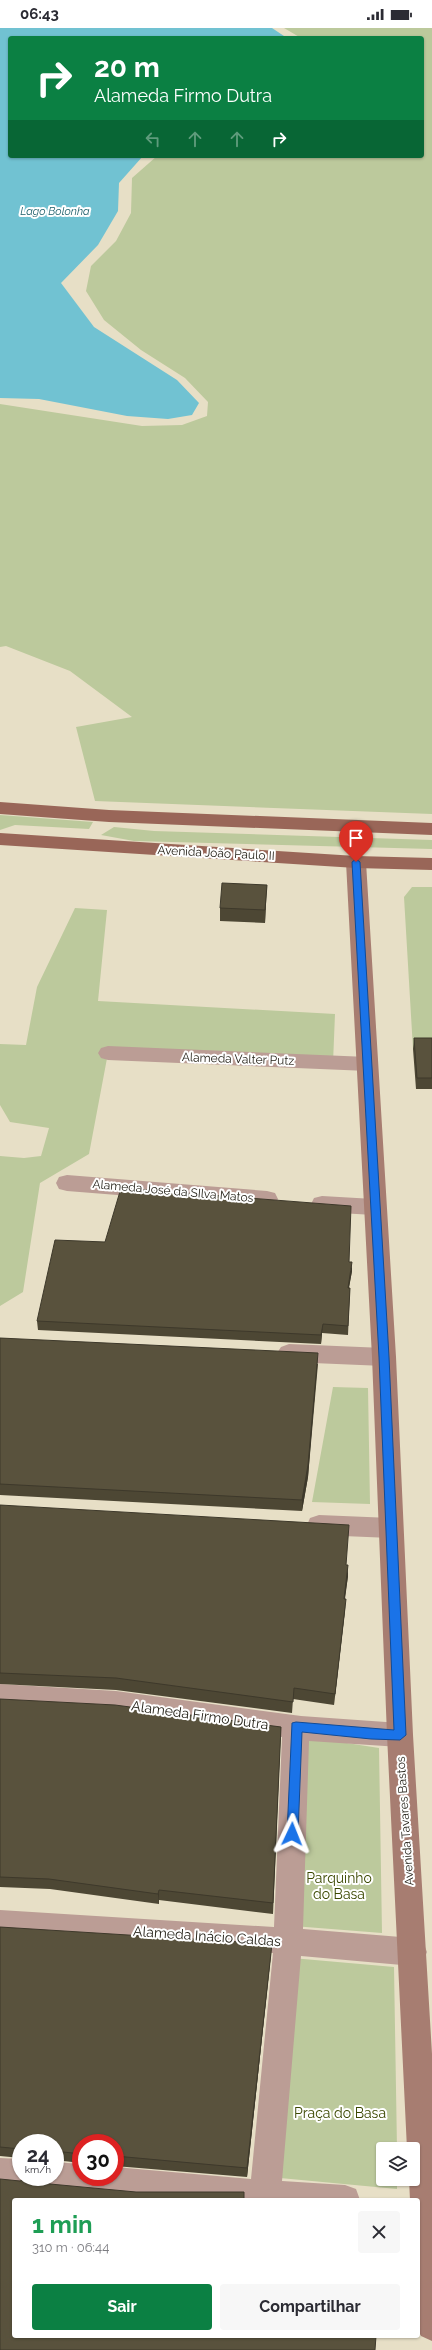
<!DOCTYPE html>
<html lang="pt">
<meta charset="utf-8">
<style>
:root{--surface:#fff;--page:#f7f7f7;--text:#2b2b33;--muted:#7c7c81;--accent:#0b8043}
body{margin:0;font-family:Raleway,sans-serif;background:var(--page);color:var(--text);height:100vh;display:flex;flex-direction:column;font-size:15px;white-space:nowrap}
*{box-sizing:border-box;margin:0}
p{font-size:13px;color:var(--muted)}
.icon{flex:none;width:22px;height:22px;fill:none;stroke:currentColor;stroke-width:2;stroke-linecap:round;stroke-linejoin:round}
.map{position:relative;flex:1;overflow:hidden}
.details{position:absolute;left:12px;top:2170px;width:408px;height:140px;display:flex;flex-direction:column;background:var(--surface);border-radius:4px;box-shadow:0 1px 3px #0004}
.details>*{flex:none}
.top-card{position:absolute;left:8px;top:8px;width:416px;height:122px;border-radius:4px;box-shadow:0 1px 3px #0004;background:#0b8043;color:#fff;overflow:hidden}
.buttons{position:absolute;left:376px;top:2114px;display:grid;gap:8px}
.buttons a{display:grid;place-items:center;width:44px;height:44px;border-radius:4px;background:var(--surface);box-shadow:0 1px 3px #0004;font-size:20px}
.speed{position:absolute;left:12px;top:2106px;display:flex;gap:8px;font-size:20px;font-weight:700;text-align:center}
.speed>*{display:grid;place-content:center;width:52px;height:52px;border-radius:50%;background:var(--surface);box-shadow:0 1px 3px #0004;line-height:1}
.speed small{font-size:10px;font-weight:400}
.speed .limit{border:6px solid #d22;background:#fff;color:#111}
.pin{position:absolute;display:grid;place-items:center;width:34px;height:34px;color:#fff;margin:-41px -17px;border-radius:50% 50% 50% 0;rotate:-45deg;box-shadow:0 0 4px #0007}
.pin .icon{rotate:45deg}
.me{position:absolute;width:44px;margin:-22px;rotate:2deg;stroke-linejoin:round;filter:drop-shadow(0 0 3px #0008)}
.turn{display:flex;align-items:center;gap:14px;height:84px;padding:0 20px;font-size:18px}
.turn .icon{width:52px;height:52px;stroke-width:2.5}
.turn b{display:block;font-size:28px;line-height:34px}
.lanes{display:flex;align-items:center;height:38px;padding:0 20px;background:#0003;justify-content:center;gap:20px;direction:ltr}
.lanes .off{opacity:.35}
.round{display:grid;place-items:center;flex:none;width:42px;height:42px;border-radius:4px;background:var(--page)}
.overview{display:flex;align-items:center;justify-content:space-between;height:68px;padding:0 20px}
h1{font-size:24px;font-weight:700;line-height:30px;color:#1e9e55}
.cta{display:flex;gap:8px;margin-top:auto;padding:8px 20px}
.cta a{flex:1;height:46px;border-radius:4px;background:var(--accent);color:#fff;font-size:16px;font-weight:700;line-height:46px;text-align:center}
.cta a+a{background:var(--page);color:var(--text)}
.status{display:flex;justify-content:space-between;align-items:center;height:28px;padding:0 20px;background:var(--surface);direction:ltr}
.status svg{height:11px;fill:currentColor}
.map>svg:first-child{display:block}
.green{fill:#bcc99c}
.water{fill:#71c2d2}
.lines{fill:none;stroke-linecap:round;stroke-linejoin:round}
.street{fill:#bb9d95;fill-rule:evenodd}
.secondary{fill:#a77d71;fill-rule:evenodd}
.primary{fill:#996658;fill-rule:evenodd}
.wall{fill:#4d4734}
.shaded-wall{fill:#3e392b}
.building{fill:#59523d;stroke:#3e392b}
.route{fill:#1a73e8;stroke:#114b97}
.labels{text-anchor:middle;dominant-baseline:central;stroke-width:4;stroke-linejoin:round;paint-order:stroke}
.far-water-label{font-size:11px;font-style:italic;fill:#1a5d69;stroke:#fff}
.street-label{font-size:12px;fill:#26231a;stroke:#fff}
.near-street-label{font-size:14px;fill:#26231a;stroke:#fff}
.near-park-label{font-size:14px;fill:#3b4801;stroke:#fff}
</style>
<div class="status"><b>06:43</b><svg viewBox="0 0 49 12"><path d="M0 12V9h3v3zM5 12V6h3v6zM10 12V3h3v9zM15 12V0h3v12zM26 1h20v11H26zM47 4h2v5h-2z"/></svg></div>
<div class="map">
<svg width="432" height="2322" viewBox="0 0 432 2322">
<rect width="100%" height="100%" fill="#e7dfc6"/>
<path class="green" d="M284,0H432V786L95,773L76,699L132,689L70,643L6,618L0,619V376L142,398L182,397L207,388L208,374L185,350L141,322L104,292L86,263L91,238L116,213L131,185L132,150L157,128H422V10H301Z
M0,787L93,794L89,801L15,797L0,802Z
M114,799L154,803L432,812V821L134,813L101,807Z
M412,859H432V1022L413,1021L404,869Z
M75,880L107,882L98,973L335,986L333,1035L108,1025L89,1126L40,1155L23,1264L0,1278V1128L24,1130L41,1128L49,1100L10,1094L0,1077V1016L26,1017L37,959Z
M333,1359L368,1360L370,1476L312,1474Z
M308,1709L379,1720L382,1905L293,1898Z
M292,1930L394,1939L397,2121H383V2151H397V2161L280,2150Z"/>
<path class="water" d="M0,0H272L287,10H10V128H143L119,155L118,183L98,217L61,255L94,299L177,352L199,375L192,387L168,391L127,388L39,371L0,370Z"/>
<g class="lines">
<path class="street" d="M108,1018L368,1029L375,1031L378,1036L375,1041L368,1043L108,1032L101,1030L98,1025L101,1020Z
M67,1147L267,1163L275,1165L278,1171L275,1177L267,1179L67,1163L59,1161L56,1155L59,1149Z
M322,1168L374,1171L382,1173L385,1179L382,1185L374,1187L322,1184L314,1182L311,1176L314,1170Z
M289,1316L384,1320L392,1323L396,1329L392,1335L384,1338L289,1334L281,1331L277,1325L281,1319Z
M319,1487L391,1490L400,1493L403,1500L400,1507L391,1510L319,1507L310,1504L307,1497L310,1490Z
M0,1656L116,1663L301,1688L400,1695L409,1699L413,1707L409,1715L400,1719L309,1713L303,1901L413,1910L423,1914L427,1924L423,1934L413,1938L301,1928L282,2153L345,2157L356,2161L360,2172H137L51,2164L40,2160L36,2149H55V2134L81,2136V2149H115V2139L251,2151L273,1925L0,1908V1882L274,1899L282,1709L116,1687L0,1680Z
M0,2130L21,2131V2149H35L32,2157L21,2161L0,2160Z"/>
<path class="secondary" d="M356,828L363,830L366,834L396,1329L413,1707L432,2026V2313L421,2308L418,2302V2172H410L409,2151H413V2121H407L387,1707L372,1329L346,834L349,830Z"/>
<path class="primary" d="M0,774L109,782L432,795V807L109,794L0,786Z
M0,805L356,828L432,830V842L356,840L0,817Z"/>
</g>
<path class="wall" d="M267,857L265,895L220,893V880Z
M414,1010H432V1061H416L413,1021Z
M352,1243L349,1260H350L348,1307L322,1305L321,1316L38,1302L37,1293Z
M0,1310L318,1336L308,1449L302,1483L0,1467Z
M0,1477L346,1537L348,1548L345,1571V1582L334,1677L293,1671L292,1685L116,1662L0,1656Z
M0,1671L281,1699L273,1886L159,1872V1876L50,1861L0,1859Z
M0,1899L271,1926L247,2149L115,2138V2115H81V2135L55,2132V2134V2115L21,2130L0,2128V2130Z"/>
<path class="shaded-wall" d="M267,857L266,870L265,895V882Z
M352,1234V1243L347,1269L348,1260Z
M323,1296L322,1305L321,1316V1307Z
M318,1325L308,1449L302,1483V1472Z
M348,1537V1548L343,1582L344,1571Z
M346,1571L345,1582L334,1677L335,1666Z
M159,1862V1876L158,1866Z
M272,1916L271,1926L247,2149V2140Z"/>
<path class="building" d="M222,855L267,857L265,882L220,880Z
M414,1010H432V1050H417Z
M121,1160L351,1178L349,1234H352L348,1260H350L348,1298L323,1296L321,1307L37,1293L55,1212L105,1214Z
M0,1310L318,1325L308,1437L302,1472L0,1456Z
M0,1477L349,1497L346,1537H348L344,1571H346L335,1666L294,1660L293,1674L116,1650L0,1645Z
M0,1671L115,1677L281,1699L273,1875L159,1862L158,1866L49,1851L0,1849Z
M0,1899L272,1916L247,2140L115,2128V2115H81V2126L55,2123V2115H21V2136V2121L0,2119Z
M31,2149H37L38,2152L50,2156L136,2164H244V2171L254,2172H14V2308H376L375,2322H0V2151L20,2153Z"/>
<path class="route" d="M356,831L360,834L389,1329L406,1707L400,1712L371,1711L302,1704L298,1806L292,1811L287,1806L292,1695L296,1694L394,1702L379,1329L352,834Z"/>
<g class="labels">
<g class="far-water-label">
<text x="55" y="183">Lago Bolonha</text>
</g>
<g class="street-label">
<text transform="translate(216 825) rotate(3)">Avenida João Paulo II</text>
<text transform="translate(238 1031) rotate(2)">Alameda Valter Putz</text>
<text transform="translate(173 1163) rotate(5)">Alameda José da SIlva Matos</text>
<text transform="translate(405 1793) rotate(-94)">Avenida Tavares Bastos</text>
</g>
<g class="near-street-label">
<text transform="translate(200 1687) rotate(8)">Alameda Firmo Dutra</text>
<text transform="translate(207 1908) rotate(4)">Alameda Inácio Caldas</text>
</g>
<g class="near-park-label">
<text x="339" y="1850">Parquinho<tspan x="339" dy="16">do Basa</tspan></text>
<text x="340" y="2085">Praça do Basa</text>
</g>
</g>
</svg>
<div class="buttons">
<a><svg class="icon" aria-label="layers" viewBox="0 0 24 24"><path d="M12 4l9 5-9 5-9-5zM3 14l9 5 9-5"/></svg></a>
</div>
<div class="speed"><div>24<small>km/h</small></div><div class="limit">30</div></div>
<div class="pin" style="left:356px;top:834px;background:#d93025"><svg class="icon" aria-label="arrive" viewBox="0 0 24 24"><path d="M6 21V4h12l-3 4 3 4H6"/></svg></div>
<svg class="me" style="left:292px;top:1806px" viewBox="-20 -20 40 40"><path d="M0-17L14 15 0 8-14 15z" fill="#1a73e8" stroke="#fff" stroke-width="4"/></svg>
<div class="top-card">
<div class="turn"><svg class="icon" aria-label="right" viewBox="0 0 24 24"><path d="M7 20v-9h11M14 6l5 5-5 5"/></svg><div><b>20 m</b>Alameda Firmo Dutra</div></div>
<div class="lanes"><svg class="icon off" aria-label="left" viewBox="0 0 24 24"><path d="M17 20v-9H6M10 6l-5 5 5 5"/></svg><svg class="icon off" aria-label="ahead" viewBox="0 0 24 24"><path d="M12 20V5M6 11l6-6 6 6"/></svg><svg class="icon off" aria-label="ahead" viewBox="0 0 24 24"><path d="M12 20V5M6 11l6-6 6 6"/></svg><svg class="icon" aria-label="right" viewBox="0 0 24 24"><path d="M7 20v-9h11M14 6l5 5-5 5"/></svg></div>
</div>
<section class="details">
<div class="overview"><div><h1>1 min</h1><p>310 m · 06:44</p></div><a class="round"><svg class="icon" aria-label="close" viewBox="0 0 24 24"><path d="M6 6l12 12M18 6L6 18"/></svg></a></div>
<div class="cta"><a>Sair</a><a>Compartilhar</a></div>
</section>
</div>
